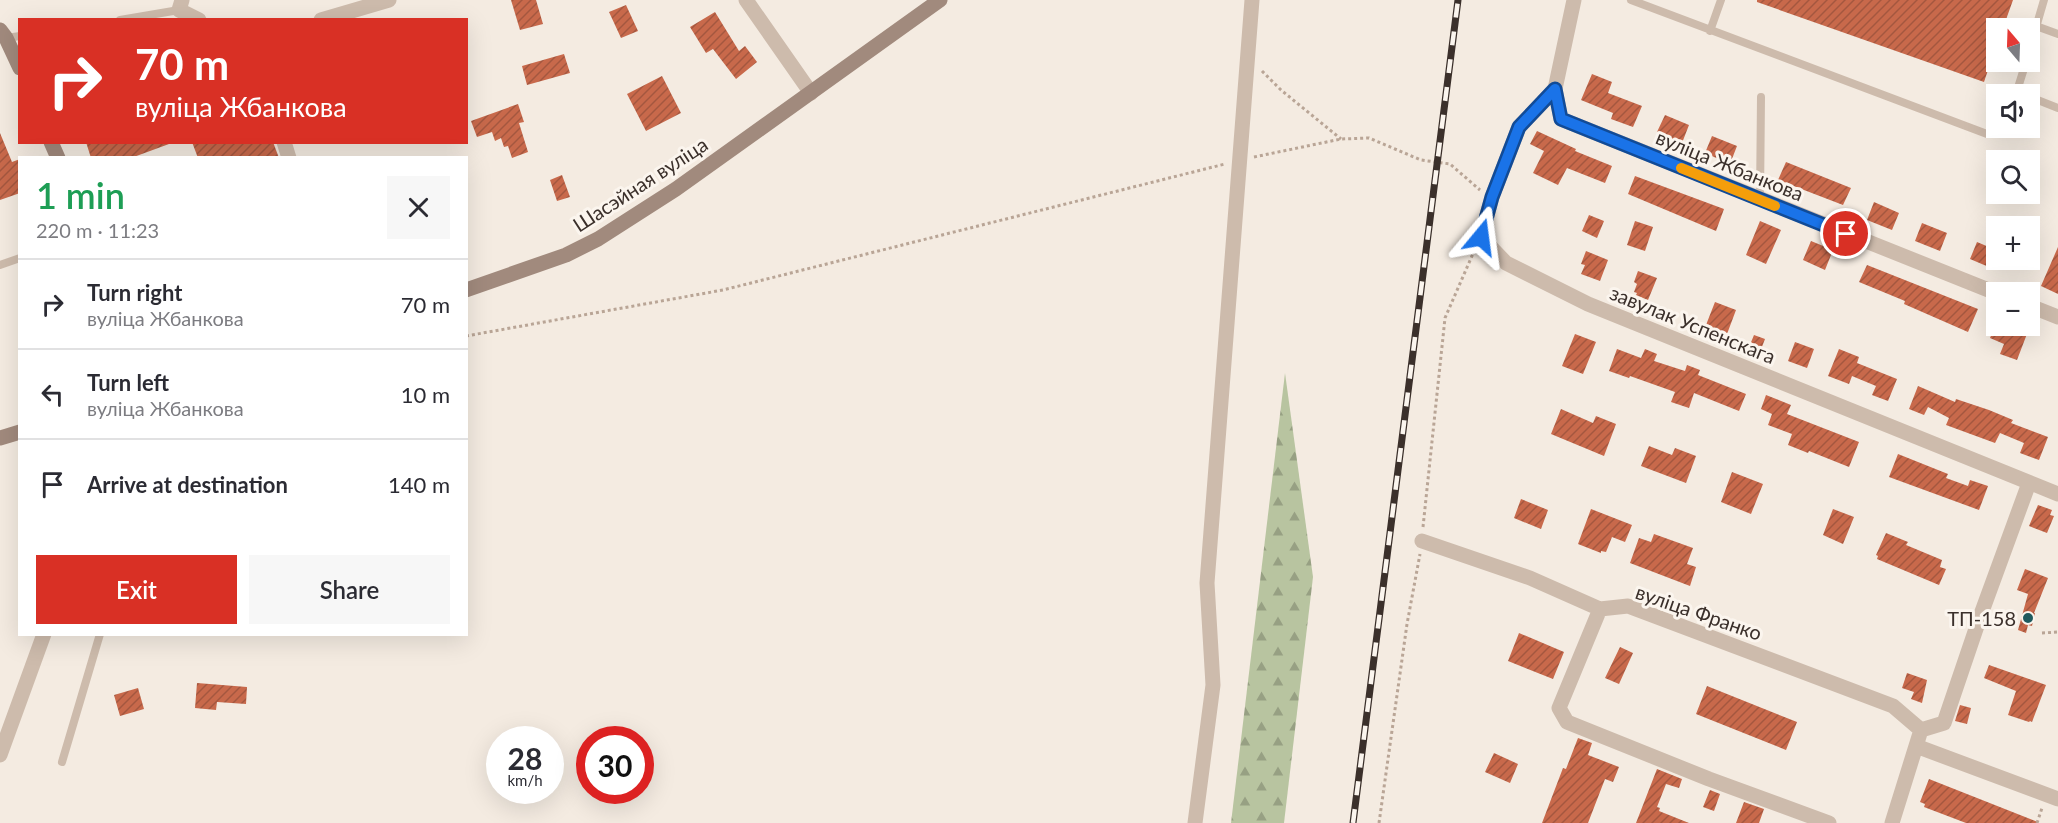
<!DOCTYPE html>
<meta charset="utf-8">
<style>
:root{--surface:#fff;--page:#f7f7f7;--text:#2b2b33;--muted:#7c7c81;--line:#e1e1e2;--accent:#d93025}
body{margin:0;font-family:Lato,sans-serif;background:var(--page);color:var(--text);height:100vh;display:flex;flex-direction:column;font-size:22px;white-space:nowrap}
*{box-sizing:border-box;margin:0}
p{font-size:20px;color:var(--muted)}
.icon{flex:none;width:33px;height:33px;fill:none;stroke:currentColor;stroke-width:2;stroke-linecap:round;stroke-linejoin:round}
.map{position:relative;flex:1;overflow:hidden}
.details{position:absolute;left:18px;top:156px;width:450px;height:480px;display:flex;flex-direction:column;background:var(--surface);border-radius:0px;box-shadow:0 6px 24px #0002}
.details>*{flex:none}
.guide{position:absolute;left:18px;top:18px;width:450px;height:126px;border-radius:0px;box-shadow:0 6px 24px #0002;background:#d93025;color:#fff;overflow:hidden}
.needle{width:39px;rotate:341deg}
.fabs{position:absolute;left:1986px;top:18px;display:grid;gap:12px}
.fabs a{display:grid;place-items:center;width:54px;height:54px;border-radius:0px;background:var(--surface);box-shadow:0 6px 24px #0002;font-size:30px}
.speed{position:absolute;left:486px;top:726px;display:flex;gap:12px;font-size:30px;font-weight:700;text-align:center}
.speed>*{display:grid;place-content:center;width:78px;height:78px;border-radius:50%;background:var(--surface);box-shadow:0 6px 24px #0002;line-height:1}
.speed small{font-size:15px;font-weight:400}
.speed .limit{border:9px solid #d22;background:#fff;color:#111}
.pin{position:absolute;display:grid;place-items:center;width:51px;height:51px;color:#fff;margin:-26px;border:3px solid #fff;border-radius:50%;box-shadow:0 2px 6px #0007}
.me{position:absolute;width:66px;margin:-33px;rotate:16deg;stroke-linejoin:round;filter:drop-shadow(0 0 4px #0008)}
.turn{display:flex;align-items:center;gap:21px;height:126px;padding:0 18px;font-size:27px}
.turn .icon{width:78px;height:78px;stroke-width:2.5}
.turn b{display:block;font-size:42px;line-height:51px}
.round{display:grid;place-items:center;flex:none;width:63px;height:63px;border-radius:0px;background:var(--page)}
.head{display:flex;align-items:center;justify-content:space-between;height:102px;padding:0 18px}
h1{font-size:36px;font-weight:600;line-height:45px;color:#1e9e55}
.action{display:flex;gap:12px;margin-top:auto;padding:12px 18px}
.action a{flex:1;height:69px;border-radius:0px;background:var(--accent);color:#fff;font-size:24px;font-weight:600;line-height:69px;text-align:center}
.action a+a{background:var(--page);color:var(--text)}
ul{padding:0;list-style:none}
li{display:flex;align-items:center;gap:18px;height:90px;padding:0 18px;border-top:2px solid var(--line)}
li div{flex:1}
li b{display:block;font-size:22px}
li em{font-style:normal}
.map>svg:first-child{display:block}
.forest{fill:url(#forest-firs)}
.building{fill:url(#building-hatch)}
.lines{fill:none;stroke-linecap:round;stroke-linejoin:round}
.path{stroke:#b9a596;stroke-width:3;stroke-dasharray:3 3;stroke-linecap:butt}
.lane{stroke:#cdbbac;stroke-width:8}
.street{stroke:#cdbbac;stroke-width:15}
.secondary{stroke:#a18a7d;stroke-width:15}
.rail-casing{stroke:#3b302b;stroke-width:7}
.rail{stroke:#fbf5ee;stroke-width:4.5;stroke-dasharray:14;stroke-linecap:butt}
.route-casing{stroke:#114b97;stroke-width:15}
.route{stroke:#1a73e8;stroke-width:10}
.slow{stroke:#f59e0b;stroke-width:10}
.poi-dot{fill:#1f5a5e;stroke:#fbf5ee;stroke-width:2}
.labels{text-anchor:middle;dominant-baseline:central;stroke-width:6;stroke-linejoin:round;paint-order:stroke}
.street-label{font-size:20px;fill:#3b302b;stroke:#fbf5ee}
.poi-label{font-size:20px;fill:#3b302b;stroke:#fbf5ee;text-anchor:end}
</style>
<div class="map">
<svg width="2058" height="823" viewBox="0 0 2058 823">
<defs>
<pattern id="forest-firs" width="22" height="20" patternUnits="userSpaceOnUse" patternTransform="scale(1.5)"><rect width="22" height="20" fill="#b8c4a0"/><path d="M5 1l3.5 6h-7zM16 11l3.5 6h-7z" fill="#97a083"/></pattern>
<pattern id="building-hatch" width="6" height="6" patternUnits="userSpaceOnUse" patternTransform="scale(1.5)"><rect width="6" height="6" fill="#c8694b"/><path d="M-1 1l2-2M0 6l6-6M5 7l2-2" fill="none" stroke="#a4573f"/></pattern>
</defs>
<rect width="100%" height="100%" fill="#f4ebe1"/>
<path class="forest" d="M1285,373L1313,577L1284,823H1231Z"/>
<path class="building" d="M511,0H536L543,24L520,30Z
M1757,0H2013L2003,28H1996V46L1984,82L1757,2Z
M626,5L638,31L621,38L609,12Z
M715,12L739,51L745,46L757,62L736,79L713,49L706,53L690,27Z
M564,54L570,73L527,85L522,66Z
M1592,74L1612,82L1608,93L1642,106L1633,127L1611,119L1613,113L1581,100Z
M662,76L681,113L646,131L627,94Z
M518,104L524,122L519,123L528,152L512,158L508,146L504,147L501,138L495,141L492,132L477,137L471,121Z
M1665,115L1689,125L1682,143L1657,132Z
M1537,131L1576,149L1575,151L1612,166L1605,183L1567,168L1558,185L1533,173L1544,151L1530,144Z
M0,133L12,162L20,159V193L0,200Z
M1712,136L1737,146L1730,164L1705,153Z
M86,142H169V144L131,158H91Z
M192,142H273L279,158H198Z
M1786,162L1851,188L1843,205L1778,180Z
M562,175L570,197L557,201L550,180Z
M1635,176L1724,209L1716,231L1628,194Z
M1874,202L1899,213L1892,230L1867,220Z
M1589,215L1604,221L1597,238L1582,231Z
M1635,221L1653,227L1645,251L1627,245Z
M1760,221L1781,230L1766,264L1746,255Z
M1922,223L1947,233L1940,251L1915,241Z
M1811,241L1833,250L1825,270L1803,260Z
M1977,242L1996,250V270L1970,259Z
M2058,247V294L2041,286Z
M1586,251L1608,260L1600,281L1581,274L1585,265L1581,264Z
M1867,265L1978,309L1968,332L1904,304L1905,301L1859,282Z
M1638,271L1657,278L1648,300L1636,295L1637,293L1634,292L1637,284L1634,282Z
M1715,302L1736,310L1727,334L1706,325Z
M1995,326H2030L2017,360L2000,354L2004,344L1990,338Z
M1575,334L1596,342L1583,374L1562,366Z
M1754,335L1765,339L1758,357L1747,352Z
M1795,342L1814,349L1807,368L1788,361Z
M1617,349L1641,358L1645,349L1657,354L1654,361L1685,371L1687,365L1700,370L1698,375L1746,394L1739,411L1694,393L1689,408L1671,402L1675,392L1630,376L1629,378L1609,371Z
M1839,349L1859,357L1857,363L1897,379L1888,401L1872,395L1876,386L1852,376L1849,384L1828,376Z
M1918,386L1955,402L1956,399L1989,410L2013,420L2011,423L2048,437L2039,460L2020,453L2024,443L2000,433L1995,443L1946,425L1949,418L1928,407L1924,415L1909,409Z
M1766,395L1791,405L1787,414L1859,442L1849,467L1809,451L1808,453L1788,445L1792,434L1768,425L1772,414L1761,409Z
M1561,409L1593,423L1596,416L1616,424L1604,456L1551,434Z
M1649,446L1672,455L1675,448L1696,456L1686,483L1641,466Z
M1898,454L1948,474L1946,478L1968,486L1970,480L1988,486L1979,510L1889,477Z
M1732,472L1763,484L1751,514L1721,502Z
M1521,499L1548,510L1541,529L1514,518Z
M2038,505L2052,510L2050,515L2054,516L2047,533L2029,526Z
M1591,509L1632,525L1625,542L1612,537L1606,552L1601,551V553L1578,544Z
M1833,509L1854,517L1843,544L1823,535Z
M1886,533L1908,542L1906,545L1942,560L1940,567L1946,569L1939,585L1877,559L1878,556L1876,555Z
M1654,534L1693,548L1687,564L1696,567L1690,586L1630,563L1639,538L1651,542Z
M2025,569L2048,578L2034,613H2035L2032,626L2028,625L2026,633L2018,630L2028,594L2017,590Z
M1519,633L1564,652L1553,679L1508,661Z
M1620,647L1633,653L1619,684L1605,678Z
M1989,665L2046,685L2032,722L2030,721L2029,722L2008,715L2016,691L1984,678Z
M1907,673L1927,680L1922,703L1911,699L1914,692L1902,688Z
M197,683L247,687L246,704L217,702L216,710L195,708Z
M1707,686L1797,722L1786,750L1696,714Z
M138,688L144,709L120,716L114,695Z
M1960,705L1971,708L1967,724L1955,721Z
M1578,738L1592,743L1588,755L1619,767L1613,782L1605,779L1588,823H1542L1563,768L1566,769Z
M1494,753L1518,764L1510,783L1485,772Z
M1657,769L1682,779L1679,788L1666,784L1657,807L1660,808L1659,811L1689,823H1636Z
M1929,779L2038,822L2037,823H1966L1924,807L1925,804L1920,802Z
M1710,790L1720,794L1714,811L1703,807Z
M1744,802L1764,809L1759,823H1736Z"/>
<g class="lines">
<path class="path" d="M1262,71L1281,90L1341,139
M1254,157L1341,139L1369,138L1421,160L1450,164L1480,190
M466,336L723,290L1225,164
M1423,527L1445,318L1475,249
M2042,633L2058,632
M1379,823L1407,624L1420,554
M2037,823L2042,808"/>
<path class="lane" d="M1631,0L1987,134H1998L2007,128
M120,20L179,10
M2036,26L2058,34
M1710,31L1721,0
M6,38L20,36
M2030,48L2044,0
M2016,94L2026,62
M2030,97L2058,108
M1760,200L1761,97
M0,265L20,258
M62,762L100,634"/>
<path class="street" d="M182,0L179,10L199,20
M746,0L811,93
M1574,0L1555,89L1561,119L1996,293
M321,20L389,0
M1555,89L1519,127L1492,197L1481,237L1506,263L1588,304L2058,494
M284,142L289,158
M2030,306L2058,317
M1422,541L1530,578L1600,609L1628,606L1893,706L1921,730
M1600,609L1559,708L1567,722L1709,779L1829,823
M1916,746L2058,799
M0,755L44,634
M1195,823L1213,685L1207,583L1252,0
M1892,823L1921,730L1944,723L1980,617L2029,483"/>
<path class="secondary" d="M0,30L6,38L20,68
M51,142L58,158
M466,290L566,255L598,239L676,189L940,0
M0,438L20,432"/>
<defs>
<path id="rail" d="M1353,823L1458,0"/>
</defs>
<use href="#rail" class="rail-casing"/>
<use href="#rail" class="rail"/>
</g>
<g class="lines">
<defs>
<path id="route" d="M1481,237L1492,197L1519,127L1555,89L1561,119L1846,234"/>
</defs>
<use href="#route" class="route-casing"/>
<use href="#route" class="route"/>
<path class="slow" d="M1681,168L1775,206"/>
</g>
<circle class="poi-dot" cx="2028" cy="618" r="6"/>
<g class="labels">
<g class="street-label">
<text transform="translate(1730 165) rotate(22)">вуліца Жбанкова</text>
<text transform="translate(640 184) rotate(-33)">Шасэйная вуліца</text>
<text transform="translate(1693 324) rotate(22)">завулак Успенскага</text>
<text transform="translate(1699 612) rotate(19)">вуліца Франко</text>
</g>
<g class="poi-label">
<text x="2016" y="618">ТП-158</text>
</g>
</g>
</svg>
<div class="fabs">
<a><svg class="needle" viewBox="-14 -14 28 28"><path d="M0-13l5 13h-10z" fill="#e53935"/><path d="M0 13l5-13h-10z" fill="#7c7c81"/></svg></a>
<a><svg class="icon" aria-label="sound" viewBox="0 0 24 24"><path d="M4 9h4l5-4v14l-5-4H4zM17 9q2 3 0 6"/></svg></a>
<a><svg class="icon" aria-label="search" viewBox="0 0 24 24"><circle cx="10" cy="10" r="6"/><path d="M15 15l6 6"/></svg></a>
<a>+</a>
<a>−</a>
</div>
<div class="speed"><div>28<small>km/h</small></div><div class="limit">30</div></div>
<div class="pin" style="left:1846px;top:234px;background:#d93025"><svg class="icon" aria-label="arrive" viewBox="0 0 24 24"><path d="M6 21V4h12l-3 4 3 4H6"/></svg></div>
<svg class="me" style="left:1481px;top:237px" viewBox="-20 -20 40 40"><path d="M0-17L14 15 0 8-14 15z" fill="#1a73e8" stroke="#fff" stroke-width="4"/></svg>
<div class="guide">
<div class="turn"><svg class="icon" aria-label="right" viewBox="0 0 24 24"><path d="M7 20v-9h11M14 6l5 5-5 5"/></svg><div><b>70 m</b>вуліца Жбанкова</div></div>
</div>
<section class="details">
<div class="head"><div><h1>1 min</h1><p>220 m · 11:23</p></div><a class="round"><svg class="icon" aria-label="close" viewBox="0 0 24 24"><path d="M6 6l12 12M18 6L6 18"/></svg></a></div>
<ul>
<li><svg class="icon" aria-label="right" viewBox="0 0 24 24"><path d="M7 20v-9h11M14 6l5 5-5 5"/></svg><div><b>Turn right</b><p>вуліца Жбанкова</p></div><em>70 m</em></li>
<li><svg class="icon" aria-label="left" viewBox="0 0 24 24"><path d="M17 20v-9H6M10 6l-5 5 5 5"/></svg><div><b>Turn left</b><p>вуліца Жбанкова</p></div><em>10 m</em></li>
<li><svg class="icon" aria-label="arrive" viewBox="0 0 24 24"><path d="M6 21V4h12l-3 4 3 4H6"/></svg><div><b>Arrive at destination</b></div><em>140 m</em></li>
</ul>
<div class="action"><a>Exit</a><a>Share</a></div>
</section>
</div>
